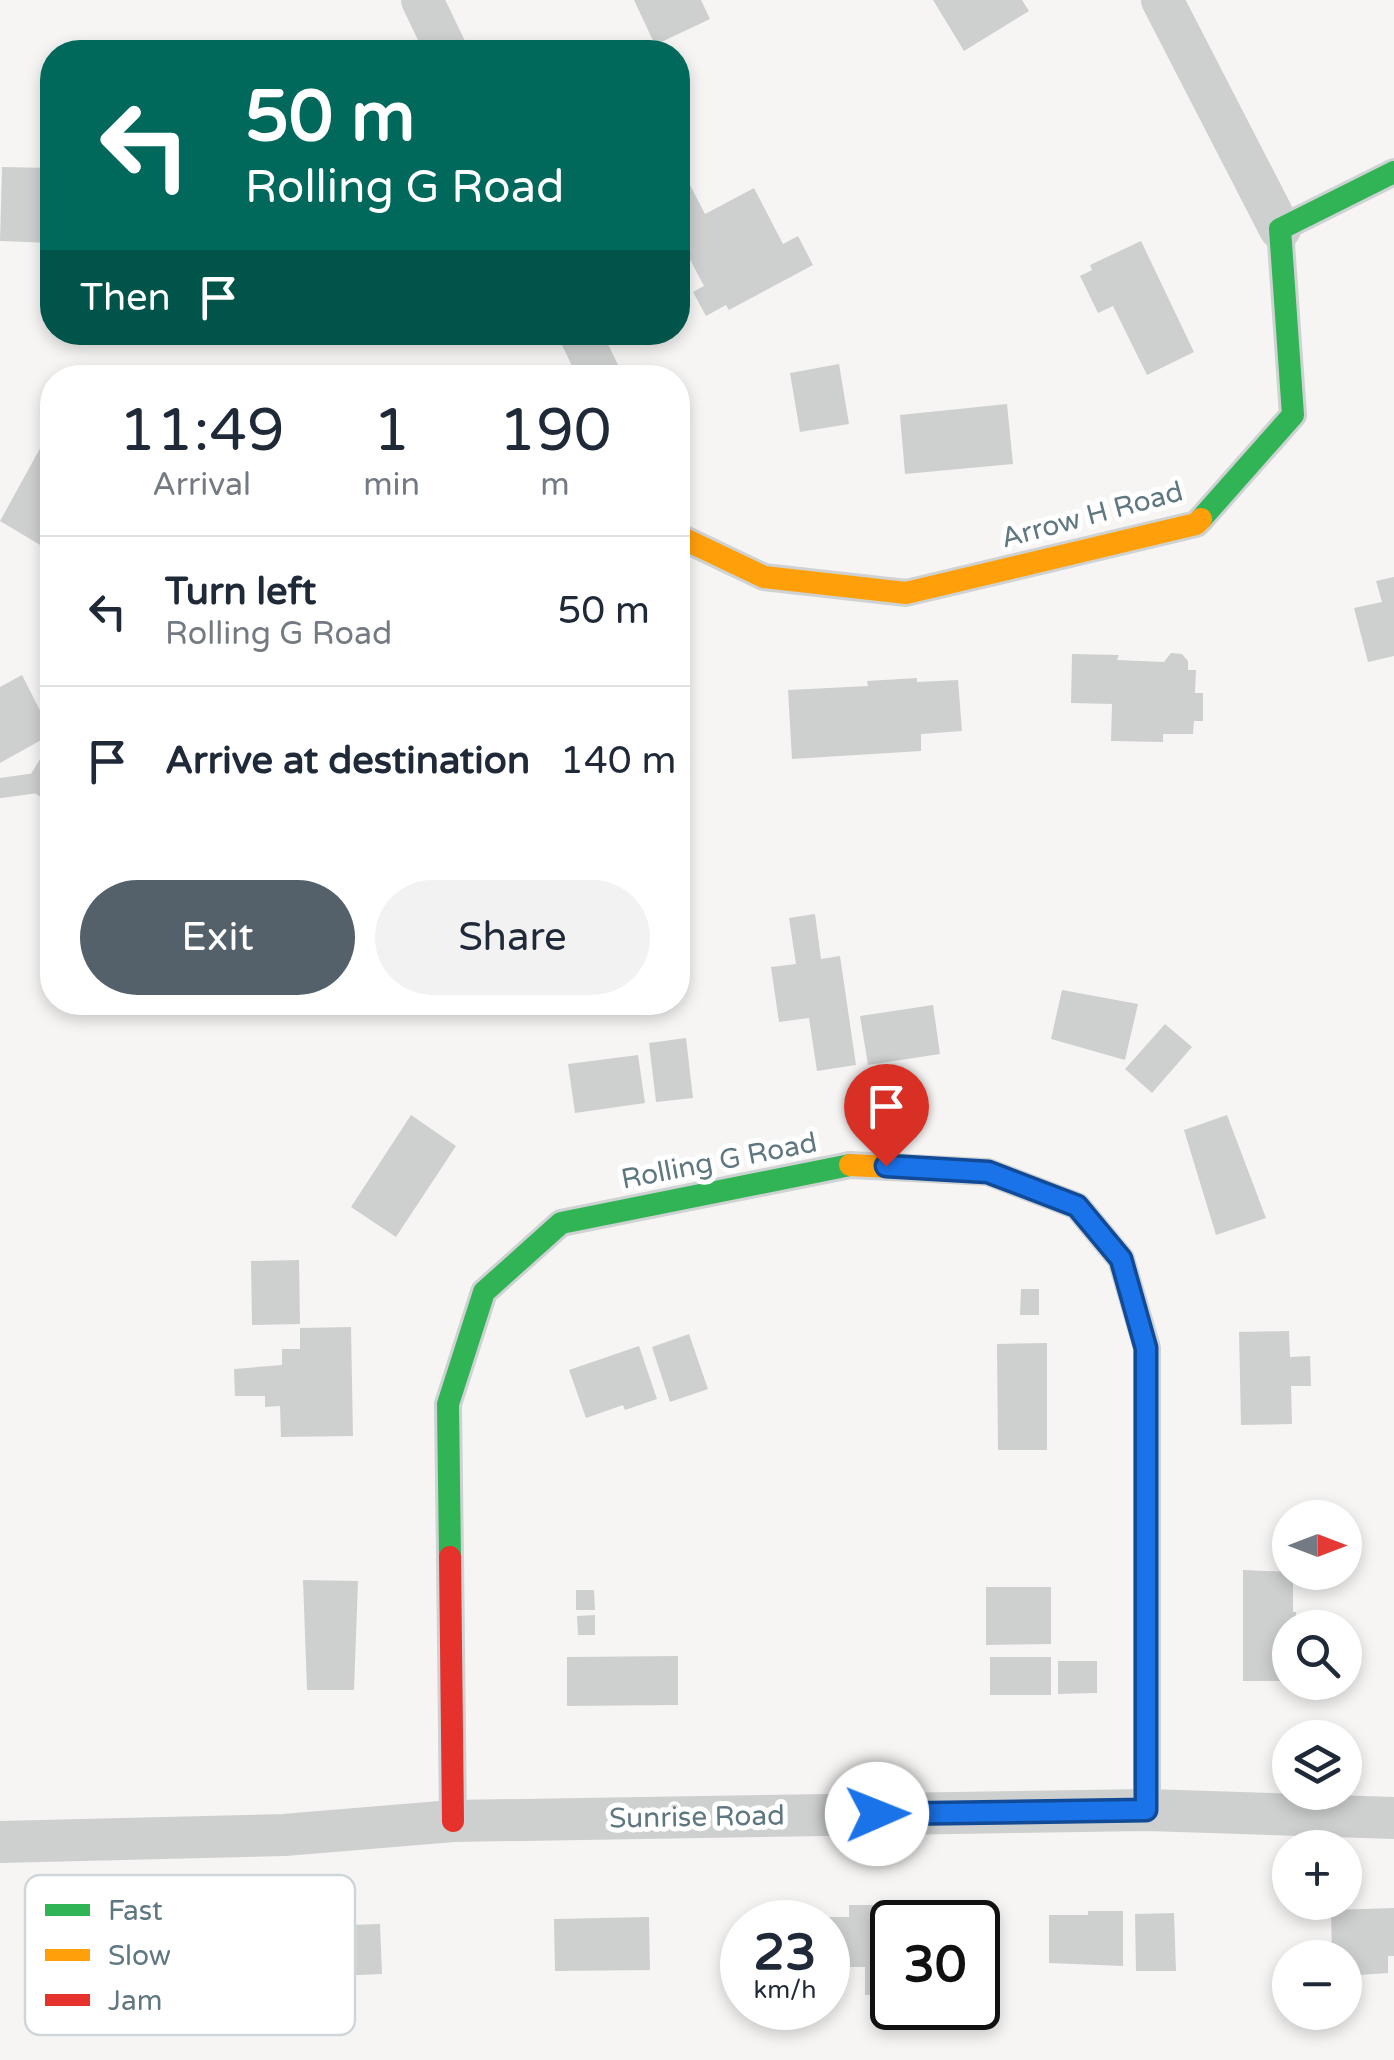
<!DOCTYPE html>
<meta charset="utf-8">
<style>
:root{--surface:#fff;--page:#f2f2f3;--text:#1f2937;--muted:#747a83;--line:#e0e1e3;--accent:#54606a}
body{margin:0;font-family:"Varela Round",sans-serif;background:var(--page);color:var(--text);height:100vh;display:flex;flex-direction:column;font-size:38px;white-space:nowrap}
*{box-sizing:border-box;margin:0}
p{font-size:32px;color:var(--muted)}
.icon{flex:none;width:55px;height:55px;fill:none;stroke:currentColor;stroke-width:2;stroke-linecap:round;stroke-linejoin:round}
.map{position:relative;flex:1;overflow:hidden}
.side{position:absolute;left:40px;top:365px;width:650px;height:650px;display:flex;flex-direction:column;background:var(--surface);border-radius:40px;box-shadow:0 5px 15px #0003}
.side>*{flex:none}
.banner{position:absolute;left:40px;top:40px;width:650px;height:305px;border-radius:40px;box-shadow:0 5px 15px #0003;background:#00695c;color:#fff;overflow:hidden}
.needle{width:65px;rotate:90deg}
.fabs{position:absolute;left:1272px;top:1500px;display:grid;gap:20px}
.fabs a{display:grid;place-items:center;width:90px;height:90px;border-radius:50%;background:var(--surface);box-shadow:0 5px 15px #0003;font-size:50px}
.speed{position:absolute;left:720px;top:1900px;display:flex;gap:20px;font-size:50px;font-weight:700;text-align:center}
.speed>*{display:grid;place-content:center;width:130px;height:130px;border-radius:50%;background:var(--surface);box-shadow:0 5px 15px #0003;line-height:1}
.speed small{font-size:25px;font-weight:400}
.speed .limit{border:5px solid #111;border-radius:15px;background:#fff;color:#111}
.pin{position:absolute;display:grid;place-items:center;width:85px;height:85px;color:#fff;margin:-102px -42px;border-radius:50% 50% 50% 0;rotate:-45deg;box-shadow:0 0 10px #0007}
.pin .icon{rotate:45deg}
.me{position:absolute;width:110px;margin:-55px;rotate:89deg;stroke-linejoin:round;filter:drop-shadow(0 0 8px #0008)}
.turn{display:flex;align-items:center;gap:35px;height:210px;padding:0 40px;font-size:45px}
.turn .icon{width:130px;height:130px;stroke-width:2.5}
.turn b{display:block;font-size:70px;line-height:85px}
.then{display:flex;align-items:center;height:95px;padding:0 40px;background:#0003;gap:20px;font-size:38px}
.eta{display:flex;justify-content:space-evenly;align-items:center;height:170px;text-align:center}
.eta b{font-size:60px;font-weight:600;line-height:70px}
.button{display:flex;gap:20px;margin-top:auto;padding:20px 40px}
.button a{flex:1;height:115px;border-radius:60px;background:var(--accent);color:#fff;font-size:40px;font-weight:600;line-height:115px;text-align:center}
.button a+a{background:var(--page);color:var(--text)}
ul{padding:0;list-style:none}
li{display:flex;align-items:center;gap:30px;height:150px;padding:0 40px;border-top:2px solid var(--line)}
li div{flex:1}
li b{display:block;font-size:38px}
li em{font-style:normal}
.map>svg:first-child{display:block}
.building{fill:#ced0d0}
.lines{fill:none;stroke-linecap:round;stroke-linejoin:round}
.fast-casing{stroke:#cfd2d3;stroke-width:28}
.slow-casing{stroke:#cfd2d3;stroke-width:28}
.jam-casing{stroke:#cfd2d3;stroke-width:28}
.lane{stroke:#cecfcf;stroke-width:20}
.street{stroke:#cecfcf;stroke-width:42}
.fast{stroke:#30b455;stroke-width:22}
.slow{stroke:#ff9f0a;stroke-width:22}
.jam{stroke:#e5322d;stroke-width:22}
.route-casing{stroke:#114b97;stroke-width:25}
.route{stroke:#1a73e8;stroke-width:18}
.labels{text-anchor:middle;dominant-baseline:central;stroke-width:10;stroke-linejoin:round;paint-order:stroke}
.street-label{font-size:28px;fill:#5f7781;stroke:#fff}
.key{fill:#fff;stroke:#cfd6d9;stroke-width:2.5}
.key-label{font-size:28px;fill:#5f7781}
</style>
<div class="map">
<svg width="1394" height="2060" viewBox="0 0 1394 2060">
<rect width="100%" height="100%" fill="#f6f5f4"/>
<path class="building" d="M634,0H701L710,19L655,45Z
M933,0H1022L1029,11L964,51Z
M2,167L52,168V243L0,241Z
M690,185L705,214L754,188L783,244L798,236L813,265L729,310L726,305L706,316L693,292L704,286L685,250L678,254V191Z
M1141,241L1194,352L1147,375L1113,306L1098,313L1080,276L1092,270L1090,265Z
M839,364L849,424L800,432L790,373Z
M1007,404L1013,464L905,474L900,415Z
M48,434L52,437V552L0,521Z
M1394,577V656L1368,662L1354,608L1382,602L1376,581Z
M1171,653L1182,654L1188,661V670H1196L1195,693H1203V721H1194L1193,734H1163V742L1111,741L1112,704L1071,703L1072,654L1119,655L1117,660L1164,662Z
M22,675L52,734L0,763V687Z
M917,678V682L958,680L962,731L921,734V751L792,759L788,690L868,686L867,681Z
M47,883H52V919H47Z
M815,914L821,959L840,956L856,1065L817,1071L809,1018L779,1022L771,967L796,964L789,918Z
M1062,990L1138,1004L1125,1060L1051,1039Z
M933,1005L940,1054L868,1065L860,1016Z
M1165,1024L1192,1047L1152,1093L1125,1069Z
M686,1038L693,1098L656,1102L649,1043Z
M638,1055L645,1103L575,1113L568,1064Z
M411,1115L456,1146L396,1237L351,1207Z
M1227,1115L1266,1218L1216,1235L1184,1130Z
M299,1260L300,1324L252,1325L251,1261Z
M1021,1289H1039V1315H1020Z
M351,1327L353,1436L281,1437L280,1406L265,1407V1396H235L234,1369L282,1365V1349H300V1328Z
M1289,1331L1290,1357L1310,1356L1311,1386H1291L1292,1424L1241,1425L1239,1332Z
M689,1334L708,1389L670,1402L652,1347Z
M1047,1343V1450H998L997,1344Z
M639,1346L657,1399L625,1410L623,1405L586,1418L569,1370Z
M1243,1570L1293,1572V1612H1296V1628H1290V1681H1243Z
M303,1580L358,1581L354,1690H307Z
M986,1587H1051V1644L986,1645Z
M576,1590H594L595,1610H576Z
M595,1615V1635H578L577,1616Z
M678,1656V1705L567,1706V1657Z
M990,1657H1051V1695H990Z
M1058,1661H1097V1693L1058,1694Z
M849,1905H905V1922H892V1994L865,1995V1967H828V1922H809V1917H849Z
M1394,1908V1956H1388V1973L1345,1976V1958H1332L1331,1910Z
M1088,1911H1123V1966L1049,1963V1915H1088Z
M1174,1913L1176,1971H1136L1135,1914Z
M649,1917L650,1970L555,1971L554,1919Z
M380,1924L382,1974L290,1978V1966H282L281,1947H290L289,1927Z"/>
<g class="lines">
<defs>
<path id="fast" d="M1201,519L1293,415L1280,229L1394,172
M450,1557L448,1404L484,1292L561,1223L850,1165"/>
<path id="slow" d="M678,536L764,577L906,593L1196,524L1201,519
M850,1165L988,1172L1077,1206L1121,1259L1147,1348V1452"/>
<path id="jam" d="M1147,1452V1810
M450,1557L453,1821"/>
</defs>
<use href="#fast" class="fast-casing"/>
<use href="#slow" class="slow-casing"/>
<use href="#jam" class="jam-casing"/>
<path class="lane" d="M37,783L52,759
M0,788L37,783L52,792"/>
<path class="street" d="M422,0L447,52
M1162,0L1280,229
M579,332L601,378
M0,1842L284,1835L453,1821L1147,1810L1394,1818"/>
<use href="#fast" class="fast"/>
<use href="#slow" class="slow"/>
<use href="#jam" class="jam"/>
</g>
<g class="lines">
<defs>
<path id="route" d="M877,1814L1146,1810V1348L1121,1259L1077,1206L988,1172L886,1166"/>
</defs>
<use href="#route" class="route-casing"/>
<use href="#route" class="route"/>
</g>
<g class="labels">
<g class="street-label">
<text transform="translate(1092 515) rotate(-15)">Arrow H Road</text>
<text transform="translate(719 1161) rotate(-11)">Rolling G Road</text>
<text transform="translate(697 1817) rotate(-1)">Sunrise Road</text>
</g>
</g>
<rect x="25" y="1875" width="330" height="160" rx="15" class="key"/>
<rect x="45" y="1904" width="45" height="12" fill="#30b455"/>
<rect x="45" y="1949" width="45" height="12" fill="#ff9f0a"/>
<rect x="45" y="1994" width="45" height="12" fill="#e5322d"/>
<g class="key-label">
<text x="108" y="1920">Fast</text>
<text x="108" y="1965">Slow</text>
<text x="108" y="2010">Jam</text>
</g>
</svg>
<div class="fabs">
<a><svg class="needle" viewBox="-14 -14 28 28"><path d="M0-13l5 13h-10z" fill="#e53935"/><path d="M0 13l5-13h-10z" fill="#747a83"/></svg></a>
<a><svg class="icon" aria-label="search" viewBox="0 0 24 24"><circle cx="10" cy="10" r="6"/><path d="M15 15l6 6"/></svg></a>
<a><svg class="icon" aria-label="layers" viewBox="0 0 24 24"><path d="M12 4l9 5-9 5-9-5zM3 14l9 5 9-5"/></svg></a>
<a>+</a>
<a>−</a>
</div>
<div class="speed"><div>23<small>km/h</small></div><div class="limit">30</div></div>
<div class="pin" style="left:886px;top:1166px;background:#d93025"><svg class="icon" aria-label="arrive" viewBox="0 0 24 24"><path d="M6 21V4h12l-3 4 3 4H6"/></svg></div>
<svg class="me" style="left:877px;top:1814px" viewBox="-20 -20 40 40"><circle r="19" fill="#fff"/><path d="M0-13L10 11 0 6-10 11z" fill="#1a73e8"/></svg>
<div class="banner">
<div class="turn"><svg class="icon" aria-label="left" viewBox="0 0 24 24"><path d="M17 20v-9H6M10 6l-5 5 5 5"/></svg><div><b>50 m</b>Rolling G Road</div></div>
<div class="then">Then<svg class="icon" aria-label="arrive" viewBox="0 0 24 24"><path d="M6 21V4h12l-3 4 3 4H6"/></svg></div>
</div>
<section class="side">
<div class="eta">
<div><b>11:49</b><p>Arrival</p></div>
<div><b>1</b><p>min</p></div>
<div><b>190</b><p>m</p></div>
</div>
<ul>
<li><svg class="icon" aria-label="left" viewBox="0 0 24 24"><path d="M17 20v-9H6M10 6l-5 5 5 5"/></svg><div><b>Turn left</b><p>Rolling G Road</p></div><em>50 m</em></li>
<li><svg class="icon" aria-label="arrive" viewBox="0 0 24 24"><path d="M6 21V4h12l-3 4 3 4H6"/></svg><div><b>Arrive at destination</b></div><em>140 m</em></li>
</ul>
<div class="button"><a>Exit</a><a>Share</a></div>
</section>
</div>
